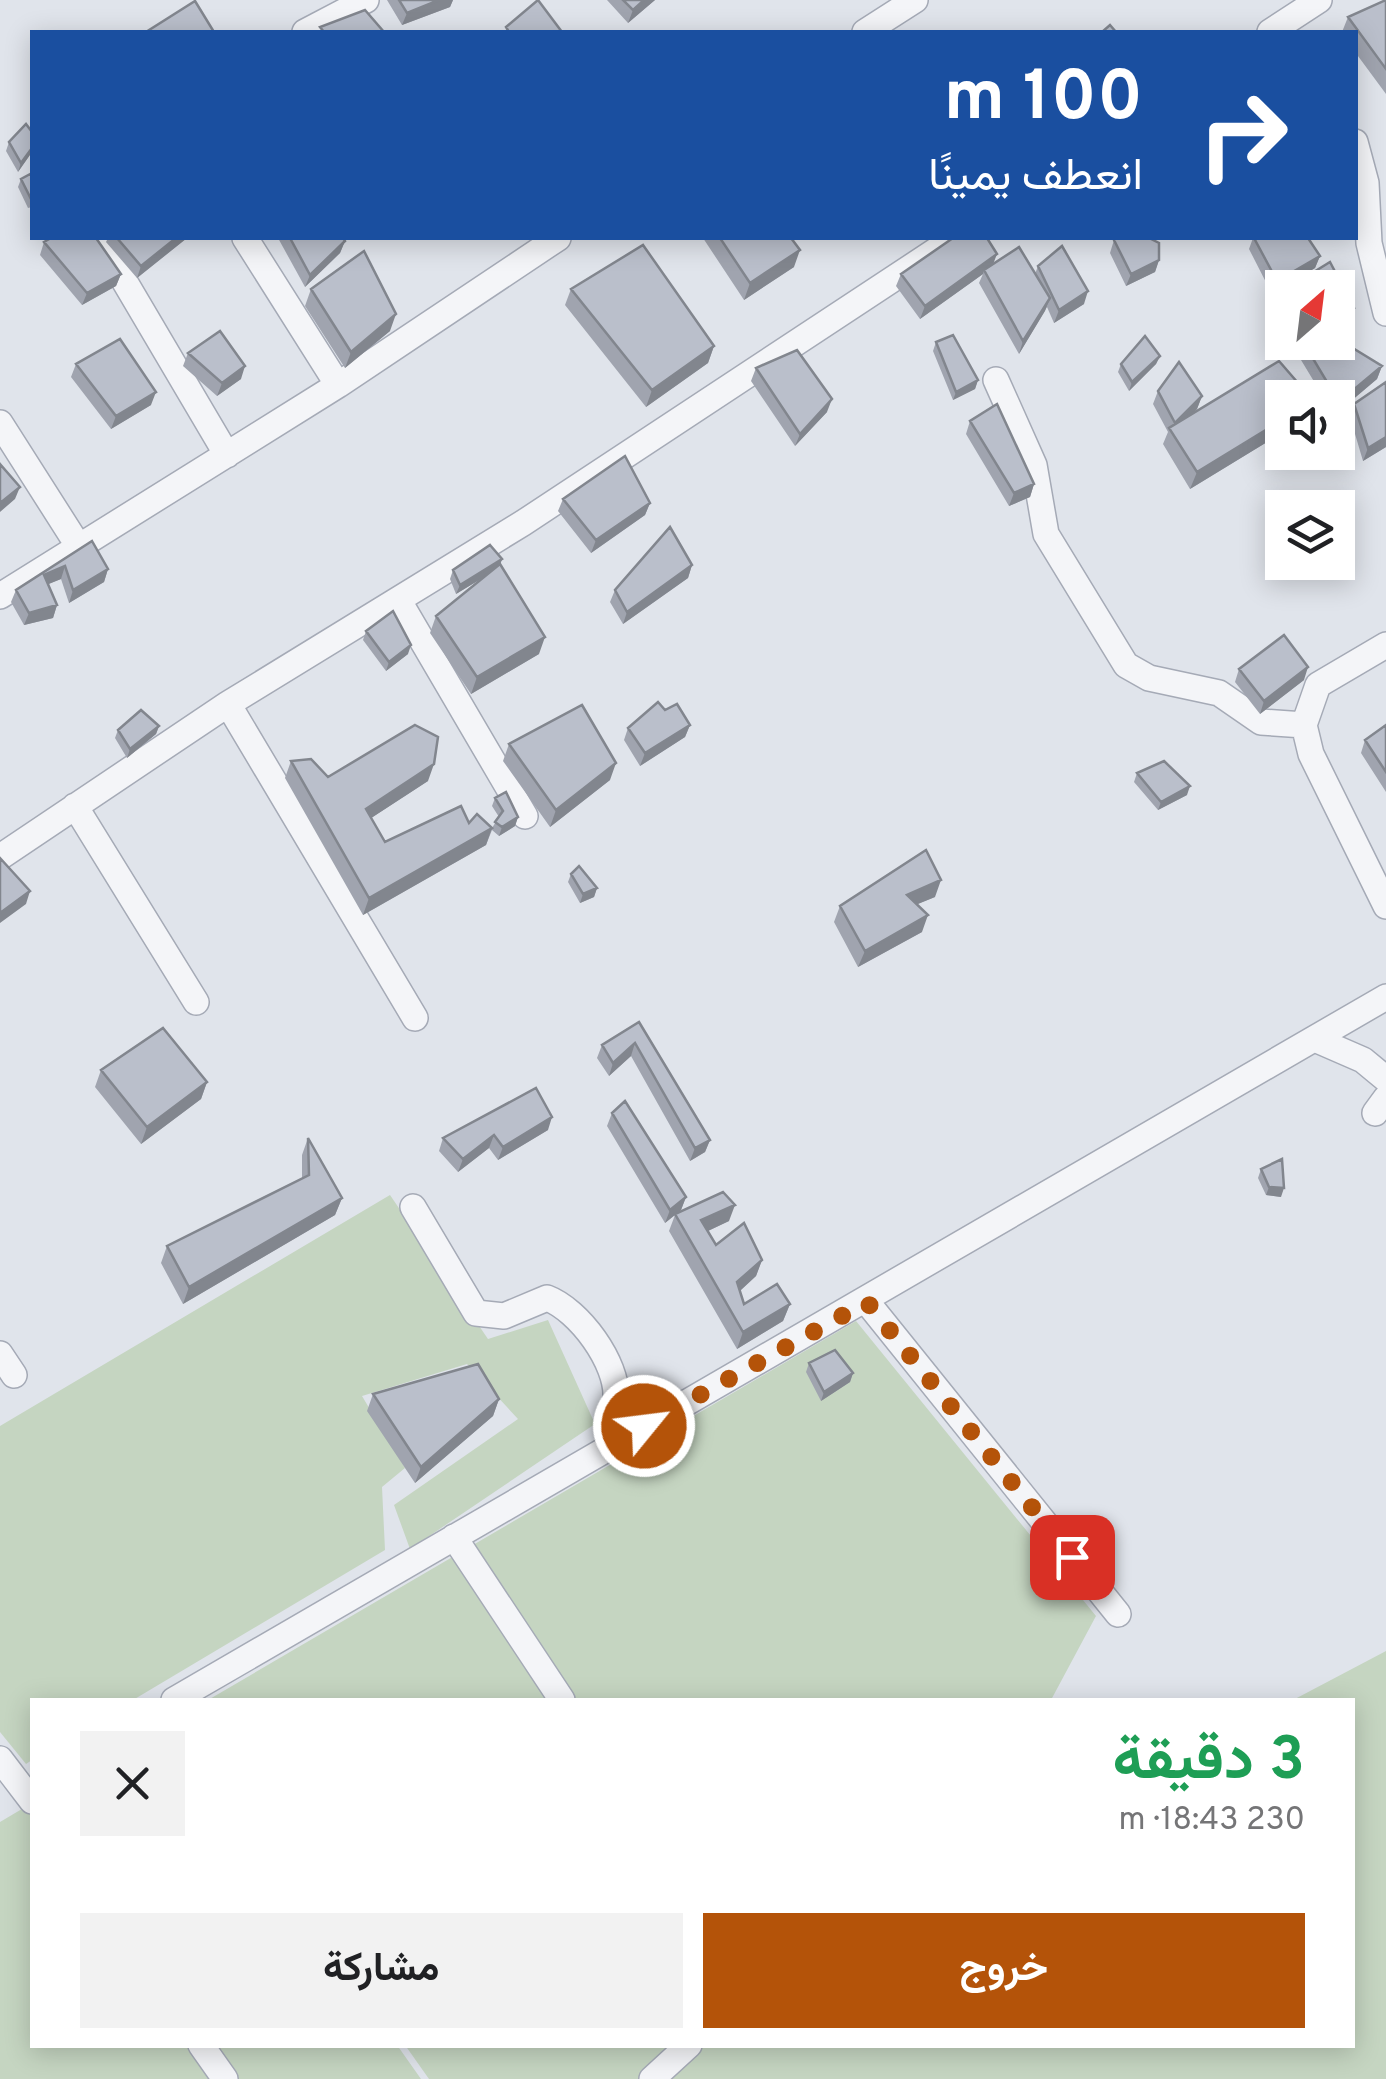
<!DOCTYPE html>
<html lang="ar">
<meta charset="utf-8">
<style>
:root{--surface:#fff;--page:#f2f2f2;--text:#202124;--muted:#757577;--accent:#b45309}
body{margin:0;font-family:Overpass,Vazirmatn,sans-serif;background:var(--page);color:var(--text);direction:rtl;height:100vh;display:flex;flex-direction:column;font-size:38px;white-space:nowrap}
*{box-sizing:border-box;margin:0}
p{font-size:32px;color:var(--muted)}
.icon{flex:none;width:55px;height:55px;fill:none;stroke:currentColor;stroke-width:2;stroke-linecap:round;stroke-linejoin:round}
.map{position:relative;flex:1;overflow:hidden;direction:ltr}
.sheet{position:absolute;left:30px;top:1698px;width:1325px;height:350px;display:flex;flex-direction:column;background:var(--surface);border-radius:0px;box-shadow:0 5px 25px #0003;direction:rtl}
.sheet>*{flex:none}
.guide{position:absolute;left:30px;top:30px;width:1328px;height:210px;border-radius:0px;box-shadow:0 5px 25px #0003;direction:rtl;background:#1a4fa0;color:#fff;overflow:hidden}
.needle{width:65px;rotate:28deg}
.fabs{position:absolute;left:1265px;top:270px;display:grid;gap:20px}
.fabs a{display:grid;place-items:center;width:90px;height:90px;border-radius:0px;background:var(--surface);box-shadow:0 5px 25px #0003;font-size:50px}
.pin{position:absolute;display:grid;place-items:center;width:85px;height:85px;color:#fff;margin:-42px;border-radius:20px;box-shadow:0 5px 15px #0006}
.me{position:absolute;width:110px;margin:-55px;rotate:61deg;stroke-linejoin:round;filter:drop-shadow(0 0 8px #0008)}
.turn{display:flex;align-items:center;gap:35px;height:210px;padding:0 50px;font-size:45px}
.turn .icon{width:130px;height:130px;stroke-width:2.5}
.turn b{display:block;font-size:70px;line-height:85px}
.round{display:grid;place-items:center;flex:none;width:105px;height:105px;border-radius:0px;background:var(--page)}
.headline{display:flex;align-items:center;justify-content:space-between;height:170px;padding:0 50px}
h1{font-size:60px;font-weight:700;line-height:75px;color:#1e9e55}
.cta{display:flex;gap:20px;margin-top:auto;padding:20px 50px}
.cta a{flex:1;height:115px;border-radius:0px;background:var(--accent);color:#fff;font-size:40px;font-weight:700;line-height:115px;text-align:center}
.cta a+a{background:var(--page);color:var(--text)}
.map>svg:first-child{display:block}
.green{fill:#c5d5c1}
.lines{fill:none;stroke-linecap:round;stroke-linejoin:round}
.minor-casing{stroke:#a5aab6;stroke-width:28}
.minor{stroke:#f4f5f8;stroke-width:25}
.wall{fill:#a0a4af}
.shaded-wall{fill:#82868e}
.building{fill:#babfcb;stroke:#82868e;stroke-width:2.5}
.route{stroke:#b45309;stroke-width:18;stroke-dasharray:0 32.4}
</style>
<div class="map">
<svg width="1386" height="2079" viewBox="0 0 1386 2079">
<rect width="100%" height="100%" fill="#e0e4eb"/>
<path class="green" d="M390,1195L488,1339L548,1320L595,1424L410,1549L394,1505L518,1419L467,1364L362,1396L405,1468L382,1487L385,1550L133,1700H32V1760L26,1764L0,1732V1426Z
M856,1321L1096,1616L1051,1700H208Z
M1386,1651V2079H429L405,2045H1352V1700H1293Z
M32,1803V2045H397L421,2079H0V1822Z"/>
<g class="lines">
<defs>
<path id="minor" d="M305,32L366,0
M865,32L915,0
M1270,32L1319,0
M1355,142L1366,183L1369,243L1386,313
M99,238L227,455
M245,238L338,385
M996,380L1034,465L1046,534L1126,665L1149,678L1219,693L1261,722L1304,725
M0,423L79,547
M0,596L338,385L558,238
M399,601L525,816
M1386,645L1318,685L1304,725L1311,754L1386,906
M228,704L415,1018
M75,806L196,1002
M0,857L228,704L523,523L955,238
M1317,1040L1363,1060L1386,1079
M1375,1113L1386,1098
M413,1207L476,1313L504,1316L547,1298C579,1310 618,1363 616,1398C615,1414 609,1427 612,1444
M867,1302L1118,1614
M0,1354L14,1375
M454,1537L562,1700
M174,1700L1386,997
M0,1759L32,1801
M201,2045L225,2079
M652,2079L689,2045"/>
</defs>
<use href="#minor" class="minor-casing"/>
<use href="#minor" class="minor"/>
</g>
<path class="wall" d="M387,0H453L450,7L402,25Z
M607,0H655L628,23Z
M1386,0V94L1355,52V32H1342L1348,17Z
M9,142L32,152L18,172L6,151Z
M32,173V207L28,208L18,187L21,179Z
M108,238H187L137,278L106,242Z
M278,238H343L345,241L340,253L305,287Z
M703,238H791L794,267L744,300Z
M1253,238H1308L1320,256L1315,268L1272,294L1249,249Z
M1114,240L1159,260L1155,272L1126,286L1110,253Z
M44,242L121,274L116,286L82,305L40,255Z
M993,264L1035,274L1038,266L1084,304L1054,323L1047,307L1019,354L979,283L983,274L920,319L896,286L901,274Z
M311,289L390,331L345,368L305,306Z
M571,289L714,346L708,363L646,407L565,305Z
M936,342L978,380L975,389L953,400L933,351Z
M1306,347L1382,366L1377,379L1338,412V398H1324L1301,360Z
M188,353L241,379L217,396L183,366Z
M1160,356L1156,364L1129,391L1118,372L1121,364Z
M76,364L151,405L111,429L71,377Z
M756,368L827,412L795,446L751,381Z
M1158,391L1202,396L1197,409L1194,413L1282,398V433L1190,489L1163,444L1168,432L1153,404Z
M1354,404L1386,447L1363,461L1350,417Z
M970,421L1034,484L1030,497L1009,506L966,434Z
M563,499L650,503L645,515L591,553L558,511Z
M92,541L108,569L104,582L69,603L61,579L48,584L57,605L53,618L24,625L11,602L16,590Z
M502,559L500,565L539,654L471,694L430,633L436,616L484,577L456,594L450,579L453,570Z
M692,565L688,578L623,624L610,602L615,590Z
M366,631L408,654L386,671L363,640Z
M1239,669L1304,680L1260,714L1235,682Z
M665,710L690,725L685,737L640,766L624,740L628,728Z
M1386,725V792L1361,753L1365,740Z
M159,726L156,734L127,758L115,738L118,730Z
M509,744L610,780L550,827L503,761Z
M291,761L328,777L428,781L371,818L385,842L469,823L492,828L499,817L492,806L495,798L518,817L515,826L499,836L492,830L486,845L363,915L285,778Z
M1137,773L1187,795L1158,810L1134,782Z
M571,874L597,888L594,897L580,903L568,882Z
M935,897L917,904L922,932L858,967L834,922L840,906Z
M639,1022L710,1140L705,1152L690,1161L631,1056L609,1076L597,1058L602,1045Z
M101,1070L207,1082L201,1099L141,1144L95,1087Z
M612,1113L686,1197L681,1210L677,1213L729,1221L708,1231L716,1245L762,1260L756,1276L740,1291L744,1304H790L783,1321L737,1349L669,1231L675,1215L665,1223L607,1126Z
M548,1130L498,1160L489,1148L458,1172L439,1151L443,1138Z
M308,1138L342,1198L335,1215L183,1304L161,1263L167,1246L302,1178V1155Z
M1261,1169L1281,1197L1266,1195L1258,1178Z
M809,1363L853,1373L850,1382L821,1401L806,1372Z
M373,1394L499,1399L493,1416L415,1483L367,1411Z"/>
<path class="shaded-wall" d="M439,0H453L450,7L402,25L407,13Z
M644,0H655L628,23L633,10Z
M32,148V152L18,172L21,163Z
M176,238H187L137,278L141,266Z
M345,241L340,253L305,287L310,275Z
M800,250L794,267L744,300L750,283Z
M997,254L992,267L984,270L983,274L920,319L925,306Z
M1320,256L1315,268L1272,294L1277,281Z
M1159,260L1155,272L1126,286L1131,274Z
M121,274L116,286L82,305L87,293Z
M1088,291L1084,304L1054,323L1059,310Z
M1050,298L1045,311L1019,354L1023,341Z
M1354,308L1350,321L1338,326V315Z
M396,314L390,331L345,368L351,352Z
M714,346L708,363L646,407L652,390Z
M1160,356L1156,364L1129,391L1132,382Z
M245,366L241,379L217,396L222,383Z
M1382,366L1377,379L1338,412L1339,402Z
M978,380L975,389L953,400L956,392Z
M156,392L151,405L111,429L116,416Z
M1202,396L1197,409L1173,433L1175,423Z
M832,399L827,412L795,446L800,434Z
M1282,420V433L1190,489L1197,472Z
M1386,437V447L1363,461L1368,448Z
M1034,484L1030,497L1009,506L1014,493Z
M20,487L15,499L0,512V503Z
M650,503L645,515L591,553L596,540Z
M502,559L499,568L456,594L460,585Z
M692,565L688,578L623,624L627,612Z
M65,566L61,579L39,588L44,575Z
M108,569L104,582L69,603L73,590Z
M57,605L53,618L24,625L29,613Z
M545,637L539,654L471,694L477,677Z
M411,645L408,654L386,671L389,662Z
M1308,667L1304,680L1260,714L1264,701Z
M690,725L685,737L640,766L645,753Z
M159,726L156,734L127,758L130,749Z
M616,763L610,780L550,827L556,810Z
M434,764L428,781L359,826L366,809Z
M1190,786L1187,795L1158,810L1161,802Z
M518,817L515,826L499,836L502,827Z
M492,828L486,845L363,915L369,898Z
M941,880L935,897L901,911L907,895Z
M597,888L594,897L580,903L583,894Z
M30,891L26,904L0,923V913Z
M928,915L922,932L858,967L865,951Z
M635,1043L631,1056L609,1076L613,1063Z
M207,1082L201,1099L141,1144L147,1127Z
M552,1117L548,1130L498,1160L503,1147Z
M494,1135L489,1148L458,1172L463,1159Z
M710,1140L705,1152L690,1161L695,1148Z
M1269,1187L1284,1188L1281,1197L1266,1195Z
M686,1197L681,1210L665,1223L670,1210Z
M342,1198L335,1215L183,1304L189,1287Z
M735,1205L729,1221L695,1237L701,1220Z
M762,1260L756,1276L731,1299L737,1282Z
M790,1304L783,1321L737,1349L743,1332Z
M853,1373L850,1382L821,1401L824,1392Z
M499,1399L493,1416L415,1483L421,1467Z"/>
<path class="building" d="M399,0H439L407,13Z
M538,0L562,32H509L506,27Z
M623,0H644L633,10Z
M1386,0V69L1348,17Z
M195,1L214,32H146Z
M365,10L384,32H324L320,27Z
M1110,25L1116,32H1102Z
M26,124L32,132V148L21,163L9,142Z
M32,173V199H31L21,179Z
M51,238H96L121,274L87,293L44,242Z
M117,238H176L141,266Z
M290,238H343L345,241L310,275Z
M720,238H791L800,250L750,283Z
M953,238H987L997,254L925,306L901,274Z
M1116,238H1149L1159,243V260L1131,274L1114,240Z
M1254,238H1308L1320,256L1277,281Z
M643,245L714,346L652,390L571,289Z
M1062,246L1088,291L1059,310L1038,266Z
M1019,247L1050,298L1023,341L984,270Z
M364,251L396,314L351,352L311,289Z
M1330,262L1354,308L1338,315V288H1288Z
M220,331L245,366L222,383L188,353Z
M953,335L978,380L956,392L936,342Z
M1145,336L1160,356L1132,382L1121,364Z
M120,339L156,392L116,416L76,364Z
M1338,339L1382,366L1339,402L1306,347L1311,342H1338Z
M797,350L832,399L800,434L756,368Z
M1279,361L1311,398H1282V420L1197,472L1169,428Z
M1179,362L1202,396L1175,423L1158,391Z
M1386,382V437L1368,448L1354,404Z
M997,404L1034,484L1014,493L970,421Z
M625,456L650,503L596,540L563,499Z
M0,464L20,487L0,503Z
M670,527L692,565L627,612L615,590Z
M92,541L108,569L73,590L65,566L44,575L57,605L29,613L16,590Z
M490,545L502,559L460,585L453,570Z
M500,564L545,637L477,677L436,616Z
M393,611L411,645L389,662L366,631Z
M1284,635L1308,667L1264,701L1239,669Z
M658,702L665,710L677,704L690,725L645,753L628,728Z
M582,705L616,763L556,810L509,744Z
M141,710L159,726L130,749L118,730Z
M415,725L438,737L434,764L366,809L385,842L461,806L469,823L477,814L492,828L369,898L291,761L311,759L328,777Z
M1386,725V772L1365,740Z
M1164,761L1190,786L1161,802L1137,773Z
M506,792L518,817L502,827L495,822L503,811L495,798Z
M926,850L941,880L907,895L928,915L865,951L840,906Z
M0,858L30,891L0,913Z
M579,866L597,888L583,894L571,874Z
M639,1022L710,1140L695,1148L635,1043L613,1063L602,1045Z
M163,1028L207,1082L147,1127L101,1070Z
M536,1088L552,1117L503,1147L494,1135L463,1159L443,1138Z
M625,1101L686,1197L670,1210L612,1113Z
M308,1138L342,1198L189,1287L167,1246L309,1175Z
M1282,1159L1284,1188L1269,1187L1261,1169Z
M723,1192L735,1205L701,1220L716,1245L744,1223L762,1260L737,1282L744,1304L777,1284L790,1304L743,1332L675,1214Z
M835,1350L853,1373L824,1392L809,1363Z
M478,1364L499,1399L421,1467L373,1394Z"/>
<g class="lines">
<path class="route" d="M644,1426L867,1302L1072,1557"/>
</g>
</svg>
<div class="fabs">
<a><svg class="needle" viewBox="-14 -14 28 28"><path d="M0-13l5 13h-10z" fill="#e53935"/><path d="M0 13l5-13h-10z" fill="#757577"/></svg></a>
<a><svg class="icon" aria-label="sound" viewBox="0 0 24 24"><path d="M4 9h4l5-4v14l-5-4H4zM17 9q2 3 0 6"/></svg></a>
<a><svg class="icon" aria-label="layers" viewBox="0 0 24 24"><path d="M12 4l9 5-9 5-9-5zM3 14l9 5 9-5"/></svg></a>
</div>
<div class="pin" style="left:1072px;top:1557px;background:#d93025"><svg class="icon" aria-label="arrive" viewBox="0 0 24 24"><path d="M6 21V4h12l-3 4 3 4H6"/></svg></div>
<svg class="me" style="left:644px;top:1426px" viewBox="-20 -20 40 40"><circle r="17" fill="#b45309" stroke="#fff" stroke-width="3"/><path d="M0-11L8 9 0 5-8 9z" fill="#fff"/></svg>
<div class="guide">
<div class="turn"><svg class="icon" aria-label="right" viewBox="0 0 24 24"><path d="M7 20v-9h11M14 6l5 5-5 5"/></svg><div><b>100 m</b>انعطف يمينًا</div></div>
</div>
<section class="sheet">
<div class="headline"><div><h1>3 دقيقة</h1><p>230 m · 18:43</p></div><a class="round"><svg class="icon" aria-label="close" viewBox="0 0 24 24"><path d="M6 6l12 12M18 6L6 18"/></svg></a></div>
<div class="cta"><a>خروج</a><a>مشاركة</a></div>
</section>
</div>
